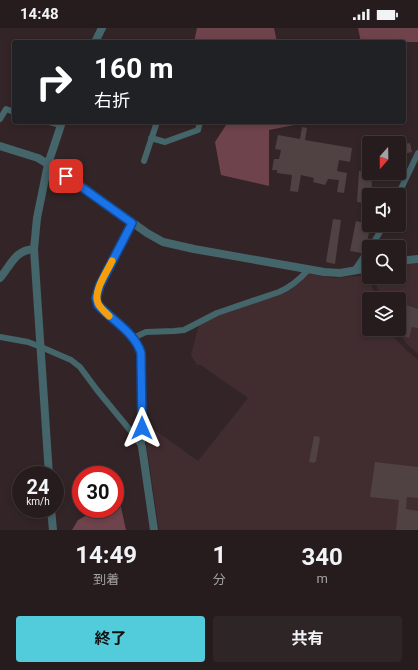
<!DOCTYPE html>
<html lang="ja">
<meta charset="utf-8">
<style>
:root{--surface:#261c1d;--page:#2e2526;--text:#f1f3f6;--muted:#a4a1a4;--line:#423a3b;--accent:#52cbda}
body{margin:0;font-family:Roboto,"Noto Sans JP",sans-serif;background:var(--page);color:var(--text);height:100vh;display:flex;flex-direction:column;font-size:15px;white-space:nowrap}
*{box-sizing:border-box;margin:0}
p{font-size:13px;color:var(--muted)}
.icon{flex:none;width:22px;height:22px;fill:none;stroke:currentColor;stroke-width:2;stroke-linecap:round;stroke-linejoin:round}
.map{position:relative;height:502px;overflow:hidden}
.drawer{display:flex;flex-direction:column;background:var(--surface);flex:1}
.drawer>*{flex:none}
.hud{position:absolute;left:12px;top:12px;width:394px;height:84px;border-radius:4px;box-shadow:0 2px 6px #0003,0 0 0 1px var(--line);background:#202124;color:#fff;overflow:hidden}
.needle{width:26px;rotate:200deg}
.buttons{position:absolute;left:362px;top:108px;display:grid;gap:8px}
.buttons a{display:grid;place-items:center;width:44px;height:44px;border-radius:4px;background:var(--surface);box-shadow:0 2px 6px #0003,0 0 0 1px var(--line);font-size:20px}
.speed{position:absolute;left:12px;top:438px;display:flex;gap:8px;font-size:20px;font-weight:700;text-align:center}
.speed>*{display:grid;place-content:center;width:52px;height:52px;border-radius:50%;background:var(--surface);box-shadow:0 2px 6px #0003,0 0 0 1px var(--line);line-height:1}
.speed small{font-size:10px;font-weight:400}
.speed .limit{border:6px solid #d22;background:#fff;color:#111}
.pin{position:absolute;display:grid;place-items:center;width:34px;height:34px;color:#fff;margin:-17px;border-radius:8px;box-shadow:0 2px 6px #0006}
.me{position:absolute;width:44px;margin:-22px;rotate:0deg;stroke-linejoin:round;filter:drop-shadow(0 0 3px #0008)}
.turn{display:flex;align-items:center;gap:14px;height:84px;padding:0 16px;font-size:18px}
.turn .icon{width:52px;height:52px;stroke-width:2.5}
.turn b{display:block;font-size:28px;line-height:34px}
.eta{display:flex;justify-content:space-evenly;align-items:center;height:68px;text-align:center}
.eta b{font-size:24px;font-weight:700;line-height:28px}
.primary-button{display:flex;gap:8px;margin-top:auto;padding:8px 16px}
.primary-button a{flex:1;height:46px;border-radius:4px;background:var(--accent);color:#111;font-size:16px;font-weight:700;line-height:46px;text-align:center}
.primary-button a+a{background:var(--page);color:var(--text)}
.status{display:flex;justify-content:space-between;align-items:center;height:28px;padding:0 20px;background:var(--surface);direction:ltr}
.status svg{height:11px;fill:currentColor}
.map>svg:first-child{display:block}
.built{fill:#412c30}
.green{fill:#6f434b}
.building{fill:#504143}
.lines{fill:none;stroke-linecap:round;stroke-linejoin:round}
.minor{stroke:#44656a;stroke-width:6}
.tertiary{stroke:#44656a;stroke-width:8}
.route-casing{stroke:#114b97;stroke-width:10}
.route{stroke:#1a73e8;stroke-width:7}
.slow{stroke:#f59e0b;stroke-width:7}
</style>
<div class="status"><b>14:48</b><svg viewBox="0 0 49 12"><path d="M0 12V9h3v3zM5 12V6h3v6zM10 12V3h3v9zM15 12V0h3v12zM26 1h20v11H26zM47 4h2v5h-2z"/></svg></div>
<div class="map">
<svg width="418" height="502" viewBox="0 0 418 502">
<rect width="100%" height="100%" fill="#332527"/>
<path class="built" d="M418,235V326L407,316L395,301H399V271H382L373,249H399V238Z
M308,246L335,250L367,247L377,271H369V301H390L395,310L405,321L418,332V502H159L146,414L145,395L198,433L248,370L201,337H197L191,327L199,296L222,285L236,282L280,266Z"/>
<path class="green" d="M197,0H274L277,14H194Z
M358,0H418V14H361Z
M228,94H294V97L269,102V158L221,147L215,114Z
M119,470L126,502H72L78,492L98,481H115V472Z"/>
<path class="building" d="M302,99L307,100L305,112L352,120L350,134L339,132L337,143L347,145L344,165L337,164L339,152L328,151L325,157L313,154L314,150L301,147L298,164L290,163L292,147L277,145V142H272L274,131H279L281,122L275,121L278,107L300,111Z
M410,115L412,124L399,127V117Z
M359,143L371,145L372,161H369V163H368L366,175L357,174Z
M333,191L341,192L335,236L326,234Z
M356,193L369,196L368,201L370,202L365,219L361,225L350,223Z
M406,277L418,281V300L412,299L409,310L401,307L403,302L399,301Z
M314,408L320,409L319,411H320L316,433L314,435L309,434Z
M375,434L418,439V470L407,469L406,481L418,483V502H396L399,472L370,469Z"/>
<g class="lines">
<path class="minor" d="M0,91L6,81L14,84
M49,94L61,97
M151,110L165,114L198,102L200,94
M144,133L157,94
M398,167L418,125
M132,195L100,257L97,271L98,277L137,314L141,325L142,419
M371,219L384,197
M354,243L369,221
M0,309L28,314L41,319L71,332L80,339L97,362L134,407L142,419
M133,310L146,304L174,303L184,302L217,285L279,264C291,259 300,251 309,241"/>
<path class="tertiary" d="M95,14L102,0
M0,118L38,130L66,147L147,205L163,214L194,221L324,244L340,245L369,240
M399,233L418,231
M0,250C11,237 15,222 34,221
M142,419L154,502
M49,447L34,221L37,190L48,136L62,94
M51,481L53,502"/>
</g>
<g class="lines">
<defs>
<path id="route" d="M66,148L132,195L100,257L96,270L98,277C112,292 135,305 141,325L142,400"/>
</defs>
<use href="#route" class="route-casing"/>
<use href="#route" class="route"/>
<path class="slow" d="M109,288C105,284 100,280 98,275C93,263 107,244 112,233"/>
</g>
</svg>
<div class="buttons">
<a><svg class="needle" viewBox="-14 -14 28 28"><path d="M0-13l5 13h-10z" fill="#e53935"/><path d="M0 13l5-13h-10z" fill="#a4a1a4"/></svg></a>
<a><svg class="icon" aria-label="sound" viewBox="0 0 24 24"><path d="M4 9h4l5-4v14l-5-4H4zM17 9q2 3 0 6"/></svg></a>
<a><svg class="icon" aria-label="search" viewBox="0 0 24 24"><circle cx="10" cy="10" r="6"/><path d="M15 15l6 6"/></svg></a>
<a><svg class="icon" aria-label="layers" viewBox="0 0 24 24"><path d="M12 4l9 5-9 5-9-5zM3 14l9 5 9-5"/></svg></a>
</div>
<div class="speed"><div>24<small>km/h</small></div><div class="limit">30</div></div>
<div class="pin" style="left:66px;top:148px;background:#d93025"><svg class="icon" aria-label="arrive" viewBox="0 0 24 24"><path d="M6 21V4h12l-3 4 3 4H6"/></svg></div>
<svg class="me" style="left:142px;top:400px" viewBox="-20 -20 40 40"><path d="M0-17L14 15 0 8-14 15z" fill="#1a73e8" stroke="#fff" stroke-width="4"/></svg>
<div class="hud">
<div class="turn"><svg class="icon" aria-label="right" viewBox="0 0 24 24"><path d="M7 20v-9h11M14 6l5 5-5 5"/></svg><div><b>160 m</b>右折</div></div>
</div>
</div>
<section class="drawer">
<div class="eta">
<div><b>14:49</b><p>到着</p></div>
<div><b>1</b><p>分</p></div>
<div><b>340</b><p>m</p></div>
</div>
<div class="primary-button"><a>終了</a><a>共有</a></div>
</section>
